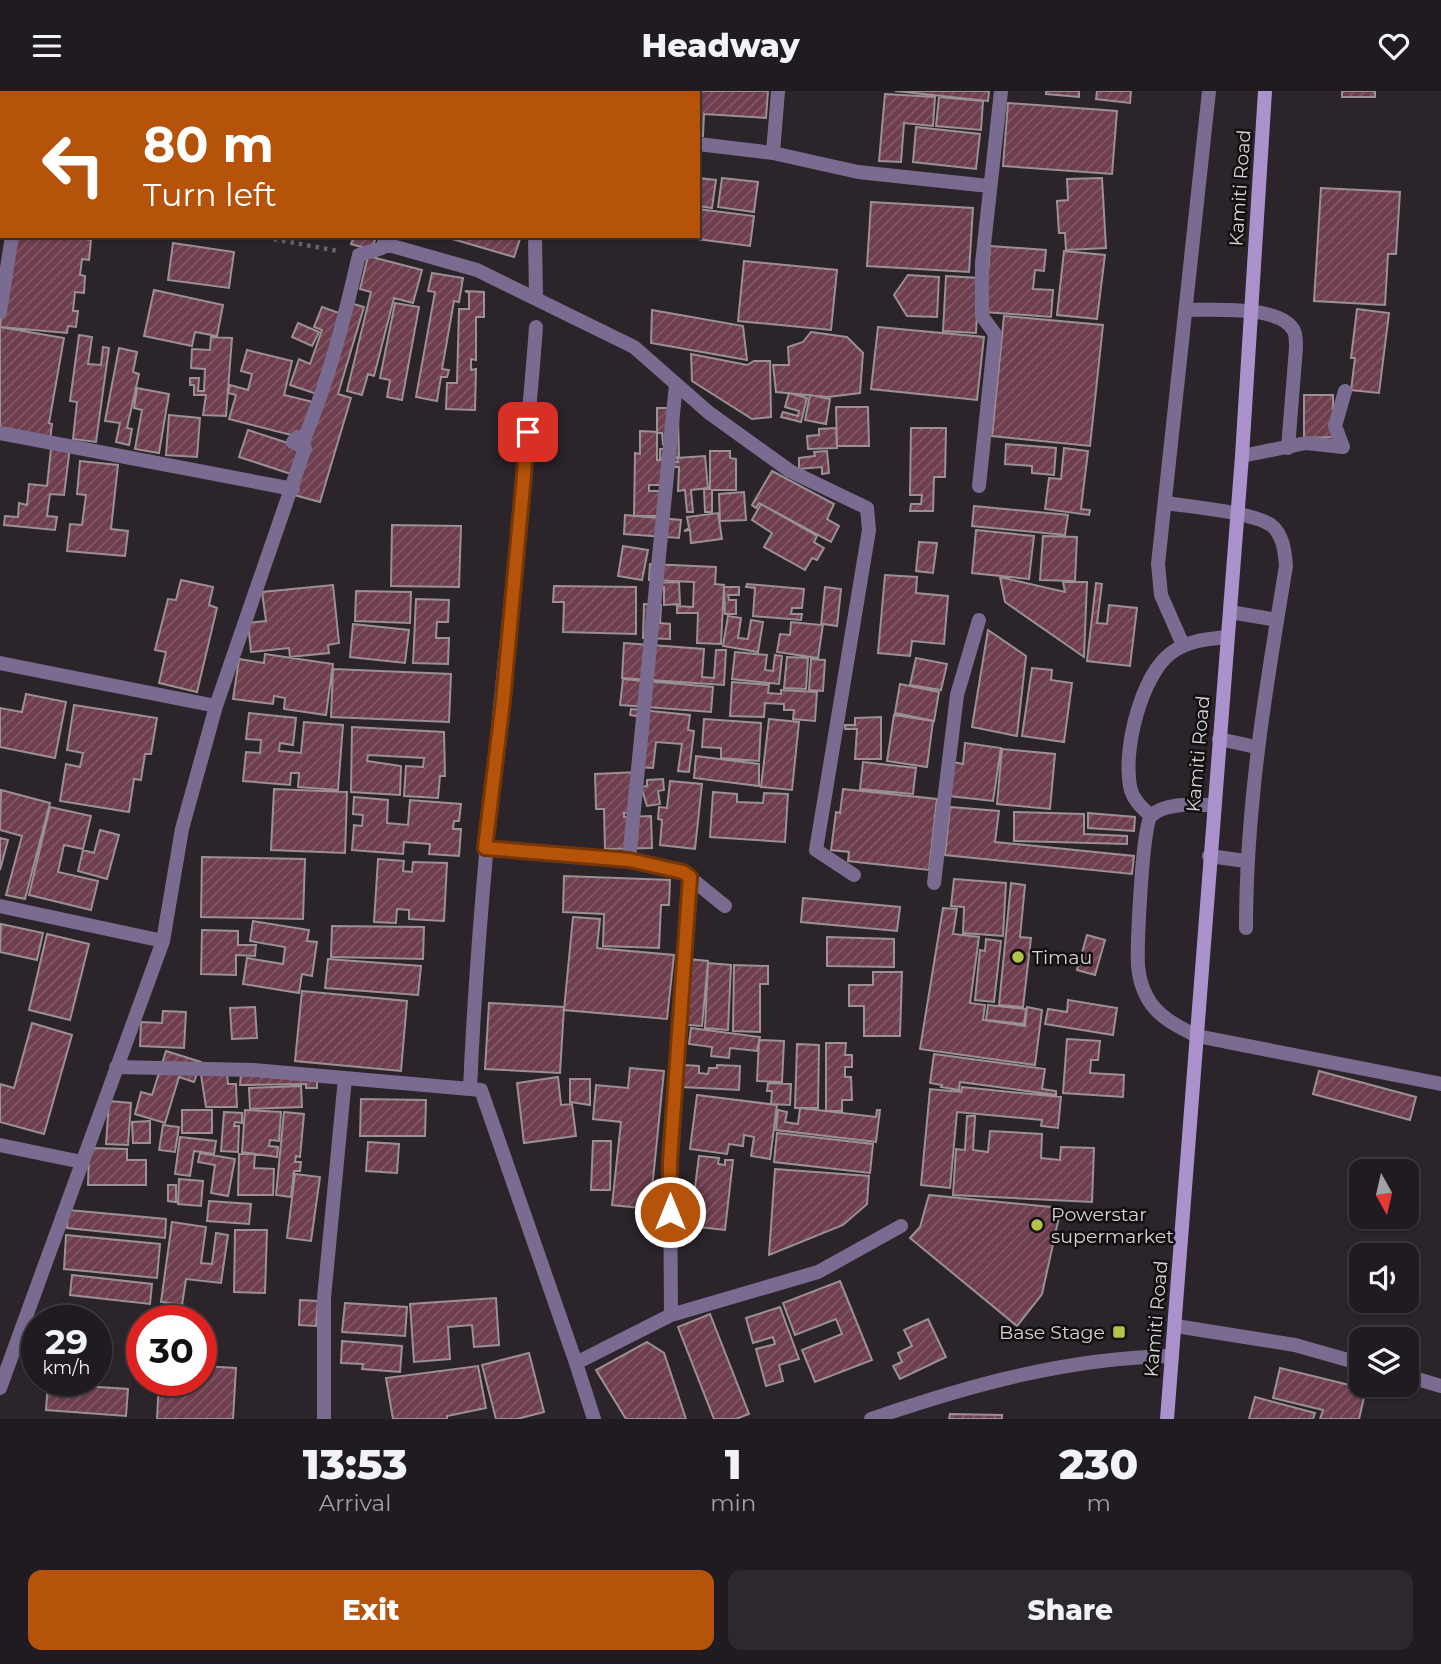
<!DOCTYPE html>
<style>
:root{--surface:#201b20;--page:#2d282d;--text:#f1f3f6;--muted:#a2a1a5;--line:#3d393e;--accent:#b45309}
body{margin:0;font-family:Montserrat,sans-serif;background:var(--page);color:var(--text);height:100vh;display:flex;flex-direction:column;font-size:26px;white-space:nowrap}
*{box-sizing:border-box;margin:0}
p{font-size:23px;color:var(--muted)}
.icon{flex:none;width:38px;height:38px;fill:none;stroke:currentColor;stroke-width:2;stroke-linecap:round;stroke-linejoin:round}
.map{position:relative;height:1328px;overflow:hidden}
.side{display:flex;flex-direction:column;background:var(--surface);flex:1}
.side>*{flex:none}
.banner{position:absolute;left:0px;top:0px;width:700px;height:147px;box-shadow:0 2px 5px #0004,0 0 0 2px var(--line);background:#b45309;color:#fff;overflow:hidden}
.needle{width:46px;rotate:172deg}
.controls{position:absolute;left:1349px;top:1068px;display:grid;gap:14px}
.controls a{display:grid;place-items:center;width:70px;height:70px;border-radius:14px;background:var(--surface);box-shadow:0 2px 5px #0004,0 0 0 2px var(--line);font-size:35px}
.speed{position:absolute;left:21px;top:1214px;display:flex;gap:14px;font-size:35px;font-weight:700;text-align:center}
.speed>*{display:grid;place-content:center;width:91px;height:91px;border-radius:50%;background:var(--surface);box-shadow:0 2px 5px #0004,0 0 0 2px var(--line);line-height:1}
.speed small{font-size:18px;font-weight:400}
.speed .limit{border:10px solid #d22;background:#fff;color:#111}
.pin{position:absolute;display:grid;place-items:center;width:60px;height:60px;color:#fff;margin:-30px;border-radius:14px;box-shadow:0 4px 10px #0006}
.me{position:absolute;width:77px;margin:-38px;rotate:0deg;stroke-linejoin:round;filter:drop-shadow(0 0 5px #0008)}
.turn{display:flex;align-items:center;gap:24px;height:147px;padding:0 28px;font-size:32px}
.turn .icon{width:91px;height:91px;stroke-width:2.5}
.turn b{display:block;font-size:49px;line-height:60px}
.eta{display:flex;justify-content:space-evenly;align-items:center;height:119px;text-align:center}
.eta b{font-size:42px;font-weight:800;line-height:49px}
.primary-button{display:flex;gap:14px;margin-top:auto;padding:14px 28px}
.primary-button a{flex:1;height:80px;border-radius:14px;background:var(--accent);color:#fff;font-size:28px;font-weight:800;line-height:80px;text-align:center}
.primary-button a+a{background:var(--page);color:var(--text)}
header{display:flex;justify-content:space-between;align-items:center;height:91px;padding:0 28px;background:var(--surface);font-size:32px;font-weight:800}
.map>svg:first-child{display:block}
.building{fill:url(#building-hatch);stroke:#9b9093;stroke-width:2}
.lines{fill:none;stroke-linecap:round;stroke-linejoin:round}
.path{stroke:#696368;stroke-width:4.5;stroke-dasharray:3.5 5;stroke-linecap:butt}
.lane{stroke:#7a6c90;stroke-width:14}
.street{stroke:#7a6c90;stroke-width:14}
.secondary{stroke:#aa92cd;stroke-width:14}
.route-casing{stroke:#753606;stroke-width:18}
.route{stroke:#b45309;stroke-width:12}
.poi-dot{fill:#b5c249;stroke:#120f11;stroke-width:2.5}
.labels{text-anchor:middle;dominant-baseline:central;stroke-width:5;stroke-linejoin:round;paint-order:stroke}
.street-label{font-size:19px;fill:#d7d2d6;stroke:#120f11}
.poi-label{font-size:19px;fill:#d7d2d6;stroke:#120f11;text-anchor:start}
</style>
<header><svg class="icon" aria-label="menu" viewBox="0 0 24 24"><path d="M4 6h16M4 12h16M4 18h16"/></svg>Headway<svg class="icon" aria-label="heart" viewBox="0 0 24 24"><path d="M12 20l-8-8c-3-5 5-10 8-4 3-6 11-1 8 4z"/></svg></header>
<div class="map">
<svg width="1441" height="1328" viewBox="0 0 1441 1328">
<defs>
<pattern id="building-hatch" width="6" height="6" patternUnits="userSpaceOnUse" patternTransform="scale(1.75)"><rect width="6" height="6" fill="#6e3e4e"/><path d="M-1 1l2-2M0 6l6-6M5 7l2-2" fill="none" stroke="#825967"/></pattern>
</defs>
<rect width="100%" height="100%" fill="#2b242a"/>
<path class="building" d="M552,0H647L552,2Z
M670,0H768L766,27L704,23L703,45H698V2Z
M895,0H989L988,10Z
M1046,0H1079V6L1046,3Z
M1097,0H1131L1130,12L1096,8Z
M1342,0H1375V6H1342Z
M885,3L935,6L933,35L904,32L901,71L879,70Z
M939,6L983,10L981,39L936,35Z
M1008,12L1117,20L1112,83L1003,75Z
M916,36L980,43L976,78L913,71Z
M698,87L716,89L712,117L698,115Z
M722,87L758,91L754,121L718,116Z
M1102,87L1106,157L1066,159L1065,142H1059L1057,110L1068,109L1067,88Z
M1321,97L1400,101L1396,163H1388L1385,214L1314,210Z
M871,111L973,117L969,181L867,175Z
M698,118L754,125L750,155L674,145H698Z
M18,145H85L84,148L91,149L89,169L82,168L80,184L85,185L84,202L75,201L73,220H78L76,236L68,235L67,242L0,236L7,176Z
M354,145H376L372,159L351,153Z
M442,145H521L514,166Z
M173,152L234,161L229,197L168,189Z
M990,155L1046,159L1044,180L1035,179L1033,198L1053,199L1051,226L985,221Z
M1064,160L1105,164L1097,228L1057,224Z
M368,165L422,179L413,212L394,207L374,285L368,283L362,304L347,300L371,201L360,198Z
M744,170L837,179L831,239L738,230Z
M432,182L463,187L459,211L454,210L442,278L449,279L447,286H441L437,310L416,306L435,201L428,200Z
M908,184L939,186L937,226L907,225L894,204Z
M946,185L979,187L976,242L943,240Z
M154,199L223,214L217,245L195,241L192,255L144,245Z
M465,200L484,201V226H476V269L471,268V279L476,278L475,319L446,318L447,292H457L459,218H469V202Z
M350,212L364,216L338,303L351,307L320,411L294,404Z
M395,212L419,216L402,309L387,306L390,289L380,287Z
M322,216L345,224L317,303L290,294L299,268L310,273L322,239L314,236Z
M1357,218L1389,222L1379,302L1351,299L1355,267H1351Z
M652,219L743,235L747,269L651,252Z
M1004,225L1103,234L1090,355L992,345Z
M298,232L319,241L312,255L292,246Z
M0,236L64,247L49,332L52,333L50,349L0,340Z
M878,236L984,246L977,309L871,298Z
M811,241L847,246L863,262L860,302L828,306L776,301L773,274H789L788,256L803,251Z
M79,244L92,246L88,273L101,274L103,256L109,257L96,351L73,348L77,311L70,310Z
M211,246L232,247L226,325L203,324L206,304H194V294H190V287H199L198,300H204L205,278L191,277L192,258L210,259Z
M119,257L137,261L133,281L139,283L127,337L132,338L129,354L116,351L120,332L105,330Z
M247,259L292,270L284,304L313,311L303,347L229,328L236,304L228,302L230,294L248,299L252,283L241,280Z
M691,263L747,274L754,270H770L771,326L752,328L692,290Z
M137,297L169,303L159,362L135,358L142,319L134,317Z
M789,302L807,307L801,331L781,326L783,321L798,325L799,320L785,316Z
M810,304L830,308L826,333L805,329Z
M1304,304H1333V346L1304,347Z
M836,316H868L869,355H837Z
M657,317H667L678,327L679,366L660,367V358H667L668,352L663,353L662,342H657Z
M169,324L200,327L197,366L166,364Z
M836,337L837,357L808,358L807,345L819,344V338Z
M911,337H946L945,386H934L933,420H910L911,413H921L922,404H910Z
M248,339L303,357L294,384L239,366Z
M640,340L657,341V369H665V394H649V400H664L663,425H634L635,362L640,363Z
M1006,353L1056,357L1054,384L1032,382V375L1005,373Z
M70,356L64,404L50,403L47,425L57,426L55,439L4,434L5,425L18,426L19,412L27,414L29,393L47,395L51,358Z
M1064,357L1088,360L1081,418L1090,419L1089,424L1045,418L1049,387L1061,388Z
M710,360H730V367L736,368V399H712V421H705L704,398H710Z
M827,360L829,382L822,383V376L799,378V367L815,365L814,361Z
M705,365L708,397L691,399L693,421H687L685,399L678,400L679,376H674V371H678L677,367Z
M80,370L118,374L111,438L128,440L125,465L67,460L70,433L82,434L86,404L77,403Z
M772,380L834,413L827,428L839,435L831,451L759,412L756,417L752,414Z
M744,401L746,429L720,430L719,403Z
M761,413L817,445L814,451L824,457L817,469L812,467L805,479L764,456L772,442L752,429Z
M974,415L1068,424L1065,444L972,435Z
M718,422L722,448L691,452L690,439L684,440L689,437L687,426Z
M625,424L681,429L679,447L624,443Z
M392,434L461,435L459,496L391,495Z
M976,439L1034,445L1029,488L972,482Z
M1043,445L1077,446L1075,490L1040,489Z
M919,451L937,452L933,482L916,480Z
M623,455L648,459L642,489L618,485Z
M650,473L716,476L715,493L724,494L721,553L697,552L698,522H677V515L693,516L694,491L649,489Z
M885,484L917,486L916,502L948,505L944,553L912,550L910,565L878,562Z
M1000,486L1065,501L1063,491H1087L1084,566L1005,511Z
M181,489L213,496L209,514L217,517L197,601L159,592L166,561L155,559L168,508L176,509Z
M679,491L680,513L664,514V496L654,497V492Z
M1096,492L1102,493L1097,532L1107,533L1109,514L1137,517L1130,575L1087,570Z
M747,493L804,498L802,517H792L791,523H802L801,529L753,525L755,497L746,496Z
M333,494L339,552L328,554L329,562L290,566L289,557L251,561L248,532L266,530L262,501Z
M554,495L636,496V543L563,541L564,511H553Z
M724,496H739V504H728L729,509H736V523H725Z
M825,496L841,498L837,535L823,533L818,567L777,561L780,543L790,544L791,531L821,534Z
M356,500L411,501L410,532L355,530Z
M416,508L449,509L448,531H437L436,547H449L448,573L413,572Z
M644,513L661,514L660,532L670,533V548L643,547Z
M728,525L741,527L738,547L748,548L751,529L763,531L758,561L723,555Z
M353,533L409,539L405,572L350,566Z
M988,539L1026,565L1017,645L972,636Z
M624,552L704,558L702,586L714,587L716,559H726L724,594L622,587Z
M735,561L767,564L765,579L773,580L775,564L782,565L779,593L732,588Z
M265,563L333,573L326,624L284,618L285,607L274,605L273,613L233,608L239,568L264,572Z
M787,566L808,567L806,598L784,597Z
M916,567L947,573L941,599L910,594Z
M811,568L825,569L823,600L809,599Z
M1032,577L1052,579L1051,589L1072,592L1064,651L1022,645Z
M333,578L451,583L449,631L331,626Z
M623,588L713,596L711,621L620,614Z
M732,591L769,594L768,602L781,603V599L817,601L815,630L793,628L794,619H784V613L765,612L764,626L730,625Z
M900,593L939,601L934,630L895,622Z
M26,603L66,611L55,667L0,656V617L22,621Z
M74,614L157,627L151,663H145L141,689L134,688L129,721L60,710L66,673L80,676L83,662L67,659Z
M631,618L690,624L688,639L694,640L689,681L678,680L682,653L656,651L653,677L635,676L641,626L630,624Z
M249,622L296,627L293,654L280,652L279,660L301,662L304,631L343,634L338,699L298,696L299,682H291L290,694L243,690L246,661L260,662L261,649L246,648Z
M894,624L933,630L927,676L887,670Z
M881,626V668H855L857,638H845V634H855V627Z
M704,628L761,632L759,670L721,667V657L702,656Z
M769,628L799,631L792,699L761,696Z
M352,636L444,641L445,685H440L438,707L404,705L406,675L423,676L424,667L368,664L367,670L401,675L400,704L351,701Z
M965,652L1001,657L993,710L949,705L953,671L963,673Z
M1002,658L1055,663L1050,718L997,713Z
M696,665L759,673V695L694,687Z
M863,671L916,677L913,703L860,698Z
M638,681L639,721L624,722V726L651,725L652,757L605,758L604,718H596L595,683Z
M663,688L664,699L658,700L660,713L647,715L641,696L647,695V689Z
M670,690L702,693L695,758L660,754L662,729L658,728L659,716L667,717Z
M274,698L347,701L345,762L271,759Z
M843,698L937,708L929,779L848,770L849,761L831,759L836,721L840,722Z
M1,699L50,712L25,808L6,804L22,745L0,739Z
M713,701L737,703V711L763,712L764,702L788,703L785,751L710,746Z
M354,706L388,709L387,732L408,734L410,709L461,713L459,730H454L453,738H461L459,765L429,763L430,753L404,751L403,763L352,759L354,734L362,735L363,724L353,723Z
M50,716L91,725L83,758L64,754L58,781L98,790L91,819L29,804Z
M950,716L999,720L995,751L1134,765L1132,783L945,764Z
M1014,721L1084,723V743L1127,745V753L1014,750Z
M1088,722L1135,726L1134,740L1088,737Z
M100,739L119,744L107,788L78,780L83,759L94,762Z
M0,747L8,749L0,779Z
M202,766L305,768L303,828L201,826Z
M378,768L404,770L403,780L412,781L413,771L447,772L444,830L409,828V819L397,818L396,832L374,831Z
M564,785L670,789L669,814H661L659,857L603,855L604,823L563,821Z
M954,788L1006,792L1003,845L963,842L964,816L951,815Z
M1011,792L1025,794L1020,846L1031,847L1023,916L999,914Z
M803,807L900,816L897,840L801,831Z
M943,817L957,818L953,843L979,846L970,912L985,914L983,929L1025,935L1027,916L1042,919L1035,974L920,958Z
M573,826L600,828L597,857L674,864L667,928L564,919Z
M253,830L309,839L307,850L317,851L312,885L302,883L299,902L243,893L247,867L283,873L285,856L250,850Z
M1,833L43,842L37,869L0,861Z
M332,835L424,836L423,868L331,866Z
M202,839L238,840V854H256L255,865L236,864V884L201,883Z
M47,843L89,853L70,929L29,919Z
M1087,844L1105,849L1095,884L1077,879Z
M827,846L894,848V876L827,875Z
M986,848L1001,850L994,911L975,909L980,859L985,860Z
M678,867L708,870L702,935L674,933Z
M328,868L421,875L418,904L325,897Z
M708,872L731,874L728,939L705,937Z
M734,874L768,875V893H760V941L733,940Z
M873,881H902L900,945H864V915H849V894H873Z
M302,900L407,910L401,980L295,970Z
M1068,909L1117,917L1113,944L1045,933L1048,918L1067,921Z
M489,912L564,916L560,982L485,978Z
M988,914L1026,918L1024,933L986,929Z
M255,916L257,947L232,948L230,917Z
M163,920L186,921L184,957L140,955L141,931L162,932Z
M32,932L72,944L44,1043L0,1031V993L14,997Z
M691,937L760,946L757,960L730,957L729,967L711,965L712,956L689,953Z
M1067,948L1100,950L1098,969H1091L1090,982L1124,984L1123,1006L1063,1002Z
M759,949L784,950L782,991L757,990Z
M826,952H846L845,964H852V976H845V986H851L852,1009H842V1020H826Z
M797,953L819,954L818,1017H795Z
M166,960L201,971L194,991L179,986L165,1032L135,1023L141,1001L152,1004Z
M934,963L1045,978L1042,998L1056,1000V1004L960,991L959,999L941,996L942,994L930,992Z
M684,974L699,975V982L708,983L709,977H717V974L740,975L739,999L682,996Z
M630,977L664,980L650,1118L612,1114L621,1031L593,1028L596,994L628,997Z
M317,980V997H306V993L240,994L241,982Z
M1319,980L1416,1006L1410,1029L1313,1003Z
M227,982L228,993H236L237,1016H206L201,984Z
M558,986L561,1014L572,1013L576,1045L524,1052L517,992Z
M570,988H590V1014L570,1011Z
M768,992L791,993L790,1014L771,1013L772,1000H767Z
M301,995L302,1016L250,1018L249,997Z
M962,996L1061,1006L1058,1037L1041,1035L1042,1029L957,1021L950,1097L921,1094L930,998L961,1001Z
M697,1004L777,1014L770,1068L751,1065L754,1046L744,1044L743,1055L729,1053L727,1063L690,1058Z
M361,1008L426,1009L425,1045H360Z
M109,1010L131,1012L128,1054L106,1053Z
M800,1017L876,1026L877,1019H880L876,1051L776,1039L778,1019L787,1021L785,1031L798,1033Z
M182,1019H212V1042H182Z
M245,1019L281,1021L279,1050L270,1049L269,1055L278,1056L277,1066L242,1061Z
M224,1021L242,1022V1032L235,1031L234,1035H239L238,1061L221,1060Z
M284,1021L304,1023L300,1066L296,1065L295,1071H301L300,1080H294L291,1106L276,1104Z
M967,1025H975L973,1059L988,1061L990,1040L1042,1043L1041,1067L1060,1069L1061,1056L1094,1057L1092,1111L953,1104L956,1058L965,1059Z
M150,1030V1052H133L132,1031Z
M163,1034L179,1036L175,1061L159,1059Z
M777,1042L873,1053L870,1082L774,1071Z
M180,1046L216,1050L214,1063L194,1060L190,1085L175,1083Z
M593,1050H611L610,1099H591Z
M368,1051L399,1053L397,1082L366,1080Z
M89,1057L127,1058V1069H146V1094H88Z
M200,1062L235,1068L228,1105L211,1102L215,1074L198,1071Z
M239,1063H255L254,1077L274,1078L273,1104H238Z
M699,1065L719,1067L718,1073L725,1074V1069H733L725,1139L690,1135Z
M775,1078L869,1085L867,1113L843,1134L769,1164Z
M295,1083L320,1086L311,1150L287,1147Z
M179,1088L203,1090L201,1115L178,1113Z
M168,1094H176V1111L168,1110Z
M929,1104L1061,1117L1042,1203L1017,1235L910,1147L920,1136Z
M209,1110L251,1113L249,1133L207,1130Z
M68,1119L166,1128L165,1147L67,1137Z
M172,1131L206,1136L201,1172L212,1173L216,1142L228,1144L221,1192L186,1188L182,1214L161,1211Z
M235,1139H267L265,1202L234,1201Z
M66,1144L160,1153L157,1187L64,1178Z
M72,1184L152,1193L150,1213L70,1204Z
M840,1190L872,1269L815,1291L802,1259L842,1243L836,1228L795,1244L783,1212Z
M496,1207L499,1254L474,1256L472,1234L448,1236L450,1268L414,1271L410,1213Z
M300,1209L318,1210L316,1235L299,1234Z
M345,1212L407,1216L405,1245L342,1241Z
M780,1216L799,1268L779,1274L783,1290L766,1295L756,1258L775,1253L773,1246L753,1252L746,1227Z
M710,1223L749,1323L736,1328H714L678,1236Z
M928,1228L946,1266L900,1288L893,1275L902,1271L898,1262L912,1255L904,1239Z
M342,1250L402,1255L400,1281L362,1278L363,1273L341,1272Z
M647,1251L664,1262L686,1328H626L596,1279Z
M529,1262L544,1321L517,1328H496L482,1274Z
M201,1275L236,1277L233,1328H157L159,1290H201Z
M478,1275L486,1317L447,1325V1328H393L386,1287Z
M1280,1277L1366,1298L1359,1328H1320L1323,1319L1273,1307Z
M48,1290H84V1295L128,1298L126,1325L46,1319Z
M1255,1306L1315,1322L1313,1328H1249Z
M950,1323L1002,1324V1328H949Z"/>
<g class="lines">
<path class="path" d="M257,145L338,160"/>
<path class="lane" d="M216,0L218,2
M1187,219C1212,219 1282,214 1294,240C1296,244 1296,252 1296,257L1288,357
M1242,365L1306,352L1343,356L1335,335L1345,300
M1167,412C1191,416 1252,421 1271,434C1283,443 1285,461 1286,475C1266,595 1246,714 1246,837
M1230,521L1277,529
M1183,554L1161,504L1158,473L1209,0
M1219,648L1256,656
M1151,725C1142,717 1132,708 1130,695C1123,658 1141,585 1171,562C1188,549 1208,548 1227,546
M1209,765L1246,770
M1197,945C1179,936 1157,926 1147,906C1142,897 1139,886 1138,875C1137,857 1142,735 1151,725C1165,711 1195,714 1213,714"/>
<path class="street" d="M58,2V0
M443,2V0
M0,21H2
M698,53L773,62L858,81L989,95
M773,62L778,0
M535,145L536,207
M385,153L477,179L634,256L708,321L790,380L867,417L869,439L816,759L854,784
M0,221L12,145
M0,342L293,398
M979,395L995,243L982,225V172L1001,0
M0,572L216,615
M485,757L629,769L683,781L725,815
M629,769L676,293
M934,792L957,604L979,529
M0,815L163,850
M1197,945L1441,993
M116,976L253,979L481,999L576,1272
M470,998C481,743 517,490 536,236
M0,1054L82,1071
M671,1224L670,1070L689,786
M1176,1235L1295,1254L1362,1273
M1407,1285L1441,1295
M0,1297L163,850L182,738L216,615L305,357L293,351L297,346L304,348C329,289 345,225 359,164L382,157L387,145
M324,1328V1207L345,987
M594,1328L576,1272L671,1224L818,1181L901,1135
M871,1328C969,1294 1067,1267 1172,1265"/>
<path class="secondary" d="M1167,1328L1242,365L1265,0"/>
</g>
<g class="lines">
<defs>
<path id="route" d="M528,341L503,610L485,757L629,769L683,781L690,786L670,1070V1121"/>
</defs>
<use href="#route" class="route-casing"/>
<use href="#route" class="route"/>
</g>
<g class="poi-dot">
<circle cx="1018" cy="866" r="7"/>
<circle cx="1037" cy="1134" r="7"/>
<rect x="1112" y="1234" width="14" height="14" rx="3.5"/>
</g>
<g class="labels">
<g class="street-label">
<text transform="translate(1240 97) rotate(-86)">Kamiti Road</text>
<text transform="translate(1198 663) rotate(-85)">Kamiti Road</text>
<text transform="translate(1156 1228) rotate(-85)">Kamiti Road</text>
</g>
<g class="poi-label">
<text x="1032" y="866">Timau</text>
<text x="1051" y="1123">Powerstar<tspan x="1051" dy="22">supermarket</tspan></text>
<text x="1105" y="1241" text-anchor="end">Base Stage</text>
</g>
</g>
</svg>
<div class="controls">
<a><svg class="needle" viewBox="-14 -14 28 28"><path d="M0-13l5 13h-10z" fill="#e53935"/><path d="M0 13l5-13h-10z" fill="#a2a1a5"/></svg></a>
<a><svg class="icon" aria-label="sound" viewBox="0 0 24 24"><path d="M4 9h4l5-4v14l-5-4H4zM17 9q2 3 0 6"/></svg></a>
<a><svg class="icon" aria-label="layers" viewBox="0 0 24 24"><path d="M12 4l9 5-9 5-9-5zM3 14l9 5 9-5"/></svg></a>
</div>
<div class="speed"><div>29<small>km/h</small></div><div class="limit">30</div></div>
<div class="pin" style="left:528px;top:341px;background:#d93025"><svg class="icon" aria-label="arrive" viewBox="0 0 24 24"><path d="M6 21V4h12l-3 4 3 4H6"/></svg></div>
<svg class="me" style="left:670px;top:1121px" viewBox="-20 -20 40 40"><circle r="17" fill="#b45309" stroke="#fff" stroke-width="3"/><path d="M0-11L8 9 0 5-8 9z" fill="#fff"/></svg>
<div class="banner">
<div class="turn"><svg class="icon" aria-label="left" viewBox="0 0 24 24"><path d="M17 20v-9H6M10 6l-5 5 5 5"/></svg><div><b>80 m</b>Turn left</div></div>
</div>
</div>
<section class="side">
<div class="eta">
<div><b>13:53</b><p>Arrival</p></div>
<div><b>1</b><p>min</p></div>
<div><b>230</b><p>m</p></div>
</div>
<div class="primary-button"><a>Exit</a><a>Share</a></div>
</section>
